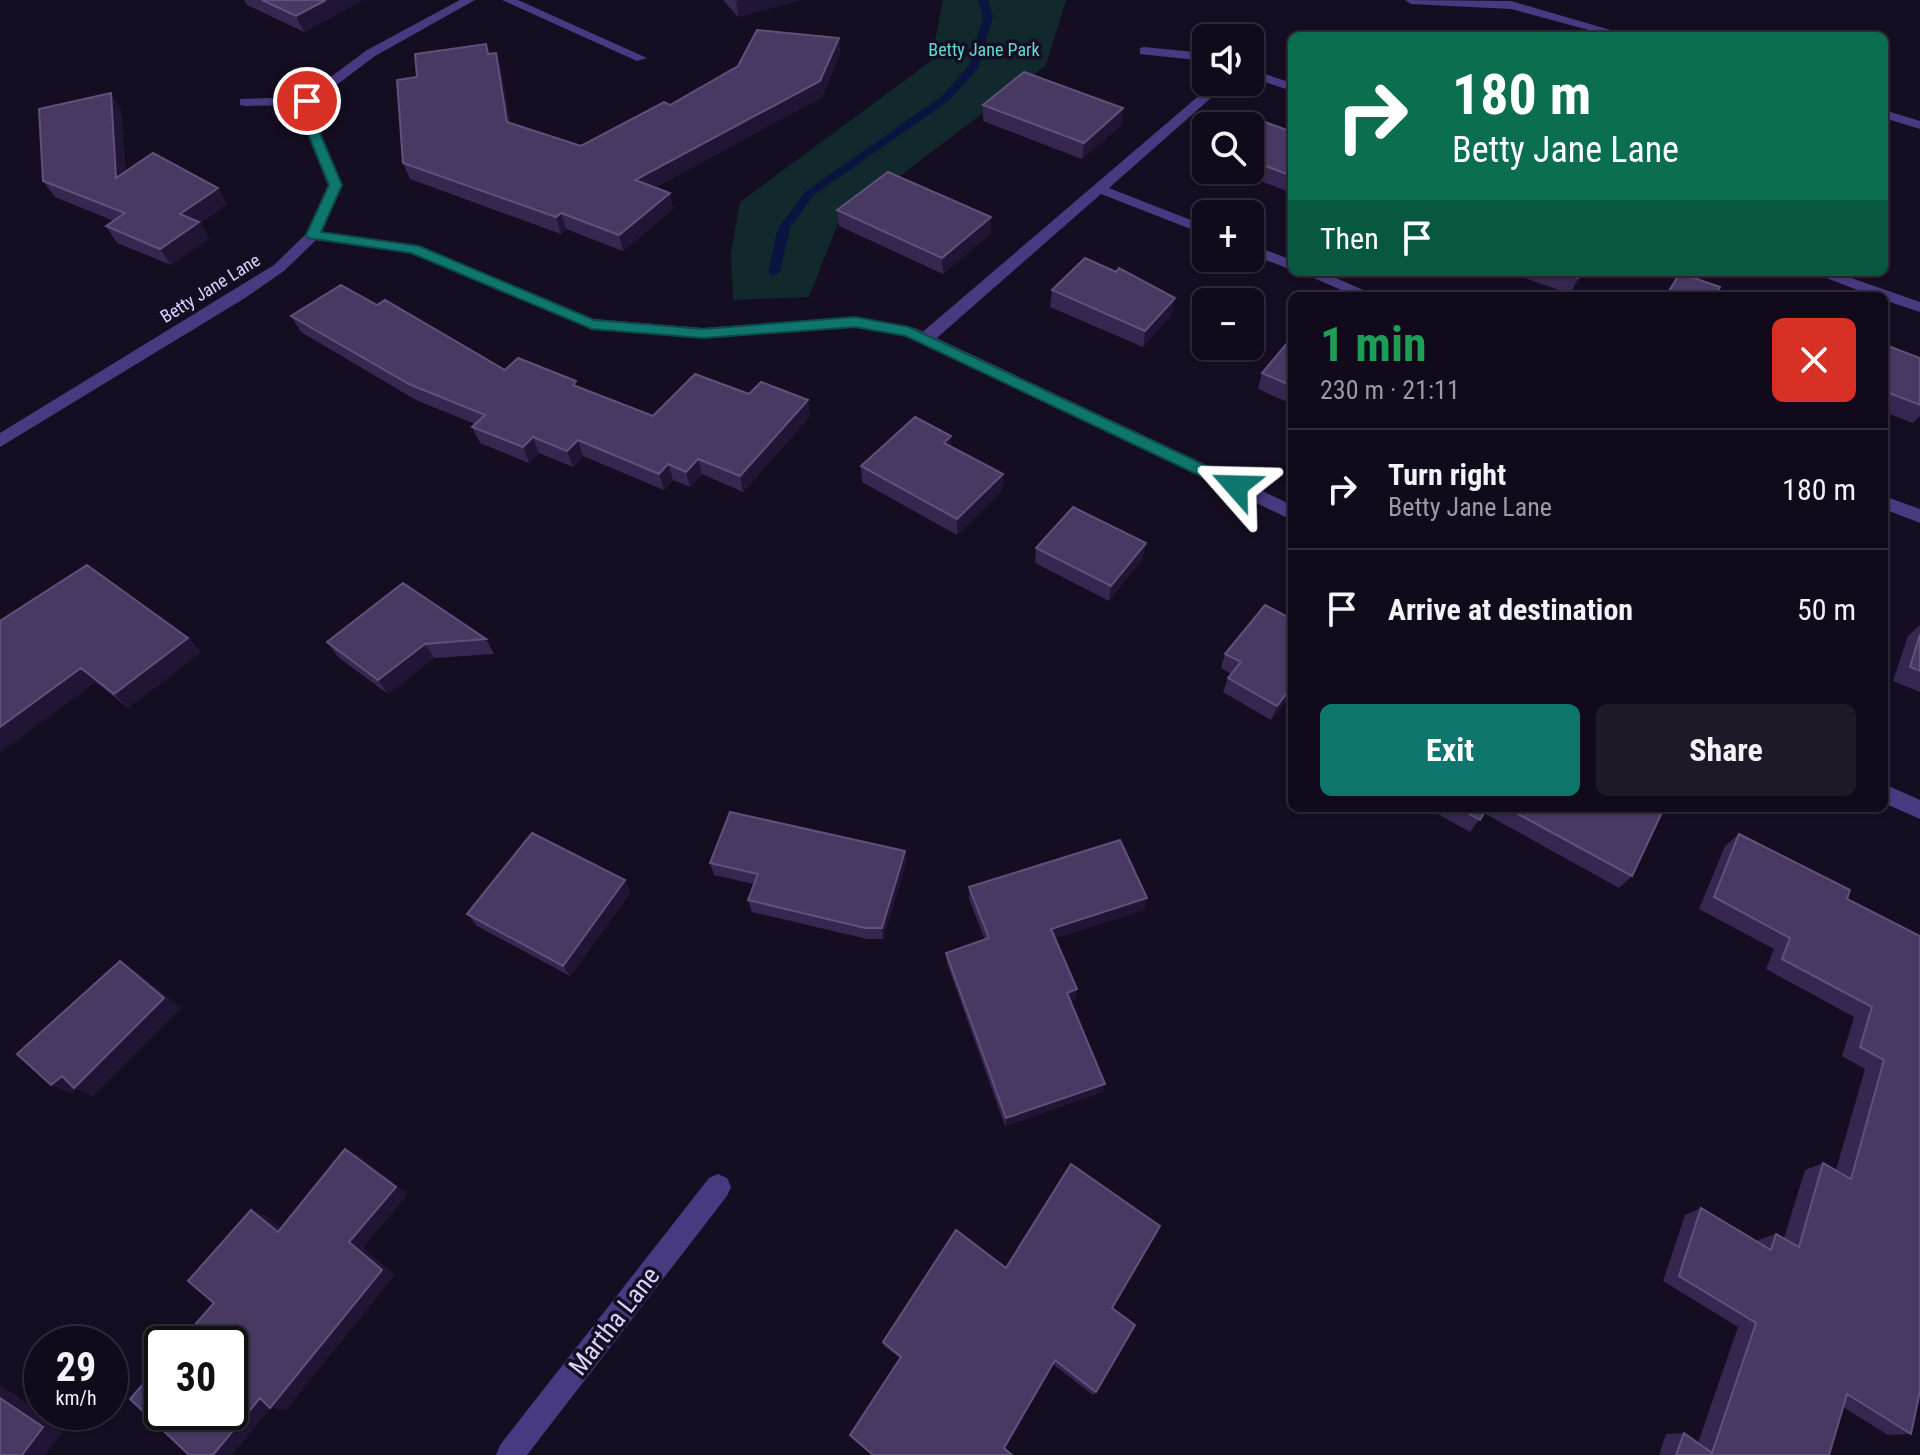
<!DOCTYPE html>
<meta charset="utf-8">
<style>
:root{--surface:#100a1a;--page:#1e1827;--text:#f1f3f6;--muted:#9c9aa2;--line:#302b39;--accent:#0f766e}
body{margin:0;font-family:"Roboto Condensed",sans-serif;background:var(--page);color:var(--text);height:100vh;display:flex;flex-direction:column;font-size:30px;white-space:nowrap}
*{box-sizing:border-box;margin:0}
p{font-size:26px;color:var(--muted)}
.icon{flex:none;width:44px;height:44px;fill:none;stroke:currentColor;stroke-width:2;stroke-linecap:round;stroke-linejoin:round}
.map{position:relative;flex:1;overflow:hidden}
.details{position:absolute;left:1288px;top:292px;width:600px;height:520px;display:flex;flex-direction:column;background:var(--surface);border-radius:12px;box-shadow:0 2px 6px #0004,0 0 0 2px var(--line)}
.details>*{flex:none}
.hud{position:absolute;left:1288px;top:32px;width:600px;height:244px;border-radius:12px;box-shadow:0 2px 6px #0004,0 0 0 2px var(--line);background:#0b6e4f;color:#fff;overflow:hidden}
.buttons{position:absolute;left:1192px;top:24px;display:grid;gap:16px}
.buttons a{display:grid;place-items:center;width:72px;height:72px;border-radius:12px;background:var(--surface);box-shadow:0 2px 6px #0004,0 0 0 2px var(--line);font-size:40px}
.speed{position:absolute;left:24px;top:1326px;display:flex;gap:16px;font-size:40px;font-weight:700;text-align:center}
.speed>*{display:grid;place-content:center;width:104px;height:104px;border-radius:50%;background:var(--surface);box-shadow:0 2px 6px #0004,0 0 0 2px var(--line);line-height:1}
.speed small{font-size:20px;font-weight:400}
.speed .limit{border:4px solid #111;border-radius:12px;background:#fff;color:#111}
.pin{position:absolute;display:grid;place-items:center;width:68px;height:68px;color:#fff;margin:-34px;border:4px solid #fff;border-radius:50%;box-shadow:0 2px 8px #0007}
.me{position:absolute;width:88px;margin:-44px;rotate:295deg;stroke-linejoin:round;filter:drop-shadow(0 0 6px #0008)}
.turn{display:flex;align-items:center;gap:28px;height:168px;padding:0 32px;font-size:36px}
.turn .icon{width:104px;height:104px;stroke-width:2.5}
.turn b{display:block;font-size:56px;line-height:68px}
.then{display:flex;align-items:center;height:76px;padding:0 32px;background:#0003;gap:16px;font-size:30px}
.round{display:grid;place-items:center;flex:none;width:84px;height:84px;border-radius:12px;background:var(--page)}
.head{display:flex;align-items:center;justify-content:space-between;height:136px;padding:0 32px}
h1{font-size:48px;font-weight:700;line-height:60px;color:#1e9e55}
.primary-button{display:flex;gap:16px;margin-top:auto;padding:16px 32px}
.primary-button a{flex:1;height:92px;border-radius:12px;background:var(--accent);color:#fff;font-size:32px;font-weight:700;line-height:92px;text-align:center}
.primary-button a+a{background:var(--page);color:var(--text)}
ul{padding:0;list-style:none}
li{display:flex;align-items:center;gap:24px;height:120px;padding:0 32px;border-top:2px solid var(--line)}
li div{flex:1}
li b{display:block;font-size:30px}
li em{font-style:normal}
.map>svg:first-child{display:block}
.green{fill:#11292c}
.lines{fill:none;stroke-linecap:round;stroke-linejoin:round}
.stream{fill:#0a153f;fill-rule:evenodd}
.service{fill:#483a81;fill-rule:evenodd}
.minor{fill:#483a81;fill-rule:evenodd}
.wall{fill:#362750}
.shaded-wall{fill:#211536}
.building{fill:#483963;stroke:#5f517b;stroke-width:2}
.route{fill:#0f766e;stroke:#0a4d48;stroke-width:2}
.labels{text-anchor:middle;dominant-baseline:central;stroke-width:7;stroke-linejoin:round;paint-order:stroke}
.far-park-label{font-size:18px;fill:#5eddd2;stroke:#150e22}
.far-street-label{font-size:18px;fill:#ddd0fe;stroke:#150e22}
.near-street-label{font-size:26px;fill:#ddd0fe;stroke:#150e22}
</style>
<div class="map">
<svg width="1920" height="1455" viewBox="0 0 1920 1455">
<rect width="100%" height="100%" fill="#150e22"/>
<path class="green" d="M943,0H1066L1046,65L838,223L809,297L733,300L731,252L740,202L931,61Z"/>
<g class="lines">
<path class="stream" d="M978,0H988L993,17L978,68L950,100L814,195L790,228L780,272L774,276L770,275L768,272L778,228L806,191L942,96L969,65L983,17Z"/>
<path class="service" d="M1405,0L1511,1L1631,36H1611L1511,9L1411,4Z
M1215,82H1229L1109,188L1206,226V235L1101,194L931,343H919V335Z
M1884,110L1920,121V129L1884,118Z
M1250,244L1292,260V270L1250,254Z
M1300,272H1322L1377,296H1355Z
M1884,496L1920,509V523L1884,509Z"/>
<path class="minor" d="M460,0H475L375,56L314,102L322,136L342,185L322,232L419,246L594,319L703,328L855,317L915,328L1292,505V520L905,336L855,327L703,338L592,329L411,253L316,240L284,271L245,298L0,447V433L274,265L307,233L328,185L308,136L301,105L245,106L240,105V99L304,97L367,50Z
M502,0H518L647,58L637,61Z
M1144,47L1206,53V61L1140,54V48Z
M1250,69L1292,83V91L1250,77Z
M1811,272H1834L1920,302V312L1884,300V296H1873Z
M1884,784L1920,800V819L1884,803Z
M718,1174L727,1178L731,1187L727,1196L527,1455H496L500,1445L709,1178Z"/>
</g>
<path class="wall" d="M244,0H363L304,32L247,5Z
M723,0H801L738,17Z
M839,38L840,54L822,97L656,187L670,193L673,209L623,251L566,229L561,234L410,179L403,163L417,77L486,44L489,54L501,69L510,123L581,146L670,105Z
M111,93L121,110L125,172L227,204L200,223L209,238L171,265L117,243L106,226L114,221L55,197L43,181Z
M983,105L1123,108L1121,125L1082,159L983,121Z
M1250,126L1292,132V193L1230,170H1250Z
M1206,143V161L1203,160Z
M837,210L991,233L943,274L839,226Z
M1508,272H1584L1570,294Z
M1052,290L1172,314L1143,347L1050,307Z
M377,305L505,370L578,387L653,416L749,394L810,416L743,492L702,474L690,487L673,480L664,490L583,456L573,467L539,453L529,463L480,443L472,427L475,424L416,400L301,332L291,316Z
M1292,343V404L1258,389L1262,373Z
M1888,346L1920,358V416L1913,423L1884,412V351Z
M951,436V447L1003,474L1002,490L957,535L862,482L861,466Z
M1036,548L1143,558L1109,601L1035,563Z
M1292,619V705L1285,702L1271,720L1223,692L1228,678L1231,674L1221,668L1225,654Z
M0,621L188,638L201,652L128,708L96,682Z
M1920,625V692L1893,681L1908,636Z
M486,639L494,654L434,658L388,694L338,657L327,642Z
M1427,808H1664L1632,876L1619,888L1484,813L1470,832Z
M1739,834L1847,899L1920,936L1911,1434L1888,1435L1843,1407L1829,1455H1659L1666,1434L1684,1433L1698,1443L1738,1327L1663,1281L1685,1215L1701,1208L1758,1242V1240L1776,1234L1784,1238L1805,1170L1823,1163L1836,1170L1865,1069L1842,1056L1854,1017L1766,969L1774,949L1699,909L1725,846Z
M905,851L906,863L883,939H867L752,912L748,900L754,884L714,875L710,863Z
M969,887L1147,898L1144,910L1055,938L1077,989L1075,999L1071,1001L1105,1084L1102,1092L1005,1126L947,963L946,953L985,940L969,899Z
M631,892L570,976L477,926L467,914Z
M1006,1268L1112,1308L1096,1392L1093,1395L1053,1364L900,1358L884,1346L883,1342Z"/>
<path class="shaded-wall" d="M326,0H363L304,32L296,16Z
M740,0H801L738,17L736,1Z
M839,38L840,54L822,97L639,196L635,180Z
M496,53L501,69L512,138L507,122Z
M111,93L121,110L126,194L116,178Z
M1123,108L1121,125L1082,159L1084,143Z
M218,188L227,204L200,223L209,238L171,265L160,249L180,214Z
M670,193L673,209L623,251L619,235Z
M561,213L566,229L561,234L556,217Z
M991,217V233L943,274L942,258Z
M1582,272H1584L1570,294L1578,278Z
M1175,298L1172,314L1143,347L1145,331Z
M808,400L810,416L743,492L740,476Z
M951,436V452L944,443Z
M533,437L539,453L529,463L523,447Z
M578,440L583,456L573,467L567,451Z
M698,459L702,474L690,487L686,472Z
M668,464L673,480L664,490L659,474Z
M1003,474L1002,490L957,535V519Z
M1146,543L1143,558L1109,601L1111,586Z
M188,638L201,652L128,708L114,694Z
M425,644L434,658L388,694L378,680Z
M81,668L96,682L0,753V727Z
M1291,688L1285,702L1271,720L1277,706Z
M905,851L906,863L883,939L882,928Z
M625,880L631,892L570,976L563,966Z
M1147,898L1144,910L1049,940L1051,929Z
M120,961L137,972L181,1008L93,1096L76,1089L71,1094L51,1085Z
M1077,989L1075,999L1065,1003L1067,993Z
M1105,1084L1102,1092L1005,1126L1006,1118Z
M345,1149L359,1156L408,1194L363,1248L395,1275L286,1410L271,1408L232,1455H213L349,1242Z
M251,1210L267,1216L294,1238L278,1232Z
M0,1385L65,1429L45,1455H22L0,1398Z"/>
<path class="building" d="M262,0H326L296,16Z
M757,30L839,38L820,81L635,180L670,193L619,235L561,213L556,217L403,163L397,80L417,77L415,54L486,44L488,54L496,53L507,122L581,146L664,102L670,105L738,66Z
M1024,72L1123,108L1084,143L983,105Z
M111,93L116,178L153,153L218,188L180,214L199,222L160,249L106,226L125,213L43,181L39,109Z
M1238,112L1292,132V176L1250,160V126H1224Z
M888,172L991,217L942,258L837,210Z
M1085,258L1116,272L1119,268L1175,298L1145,331L1052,290Z
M1561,272H1582L1578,278Z
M1680,273L1720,287L1715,296H1666Z
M341,285L377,305L385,300L505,370L518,358L576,381L573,385L653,416L695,374L749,394L761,382L808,400L740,476L698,459L686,472L668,464L659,474L578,440L567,451L533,437L523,447L472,427L485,415L409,384L291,316Z
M1288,342L1292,343V386L1262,373Z
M1888,346L1920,358V405L1884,391V356Z
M915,417L951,436L944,443L1003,474L957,519L861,466Z
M1073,507L1146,543L1111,586L1036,548Z
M87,565L188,638L114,694L81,668L0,727V621Z
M403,583L486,639L425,644L378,680L327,642Z
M1265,605L1292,619V688H1291L1277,706L1228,678L1241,662L1225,654Z
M1920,634V671L1910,667Z
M1459,808H1487L1480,820Z
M1507,808H1664L1632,876Z
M730,812L905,851L882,928H865L748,900L758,874L710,863Z
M532,833L625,880L563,966L467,914Z
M1739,834L1850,890L1847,899L1920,936V1391L1911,1434L1847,1394L1829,1455H1676L1684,1433L1712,1453L1756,1323L1679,1276L1701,1208L1771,1250L1776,1234L1799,1247L1823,1163L1851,1179L1884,1060L1860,1047L1872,1007L1782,959L1790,938L1714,897Z
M1120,840L1147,898L1051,929L1077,989L1067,993L1105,1084L1006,1118L946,953L989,938L969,887Z
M120,961L164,998L74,1088L62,1076L51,1085L17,1054Z
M345,1149L396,1187L349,1242L382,1270L270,1408L260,1398L213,1455H189L130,1399L162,1363V1412H230V1344H178L214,1303L188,1281L251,1210L278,1232Z
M1071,1164L1160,1226L1112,1308L1135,1325L1096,1392L1055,1360L1004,1448L1012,1455H873L850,1435L901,1357L883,1342L956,1230L1006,1268Z
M0,1398L43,1427L22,1455H0Z"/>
<path class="route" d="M307,98L313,101L321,136L342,185L321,232L419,246L594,320L703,329L855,317L909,327L1241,482L1243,486L1241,490H1230L906,336L855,327L703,338L592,329L411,253L308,238L306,235L329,185L309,136L301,101Z"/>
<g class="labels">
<g class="far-park-label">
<text x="984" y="49">Betty Jane Park</text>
</g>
<g class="far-street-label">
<text transform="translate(210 288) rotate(-32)">Betty Jane Lane</text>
</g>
<g class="near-street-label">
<text transform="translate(614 1321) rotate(-52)">Martha Lane</text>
</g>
</g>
</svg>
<div class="buttons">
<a><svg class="icon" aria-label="sound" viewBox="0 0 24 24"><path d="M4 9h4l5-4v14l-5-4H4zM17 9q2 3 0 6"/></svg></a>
<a><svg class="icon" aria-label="search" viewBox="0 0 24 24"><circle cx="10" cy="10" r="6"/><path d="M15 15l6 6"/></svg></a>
<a>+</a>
<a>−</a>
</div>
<div class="speed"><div>29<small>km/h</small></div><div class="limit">30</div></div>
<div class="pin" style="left:307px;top:101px;background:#d93025"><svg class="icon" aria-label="arrive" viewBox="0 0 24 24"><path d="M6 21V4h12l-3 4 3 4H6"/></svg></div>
<svg class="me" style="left:1236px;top:486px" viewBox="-20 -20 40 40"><path d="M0-17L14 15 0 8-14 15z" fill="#0f766e" stroke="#fff" stroke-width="4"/></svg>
<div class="hud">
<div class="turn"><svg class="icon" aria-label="right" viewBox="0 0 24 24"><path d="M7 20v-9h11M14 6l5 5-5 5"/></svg><div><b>180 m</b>Betty Jane Lane</div></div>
<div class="then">Then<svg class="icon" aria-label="arrive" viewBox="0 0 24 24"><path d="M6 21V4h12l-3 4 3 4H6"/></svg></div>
</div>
<section class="details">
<div class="head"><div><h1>1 min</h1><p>230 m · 21:11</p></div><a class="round" style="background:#d93025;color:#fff"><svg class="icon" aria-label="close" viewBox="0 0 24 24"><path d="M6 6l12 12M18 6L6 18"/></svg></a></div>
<ul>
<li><svg class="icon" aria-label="right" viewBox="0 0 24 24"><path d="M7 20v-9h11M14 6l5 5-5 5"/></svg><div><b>Turn right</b><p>Betty Jane Lane</p></div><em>180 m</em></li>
<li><svg class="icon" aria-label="arrive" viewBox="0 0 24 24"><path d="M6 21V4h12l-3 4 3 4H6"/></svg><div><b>Arrive at destination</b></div><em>50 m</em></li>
</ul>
<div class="primary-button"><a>Exit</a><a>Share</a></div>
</section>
</div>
